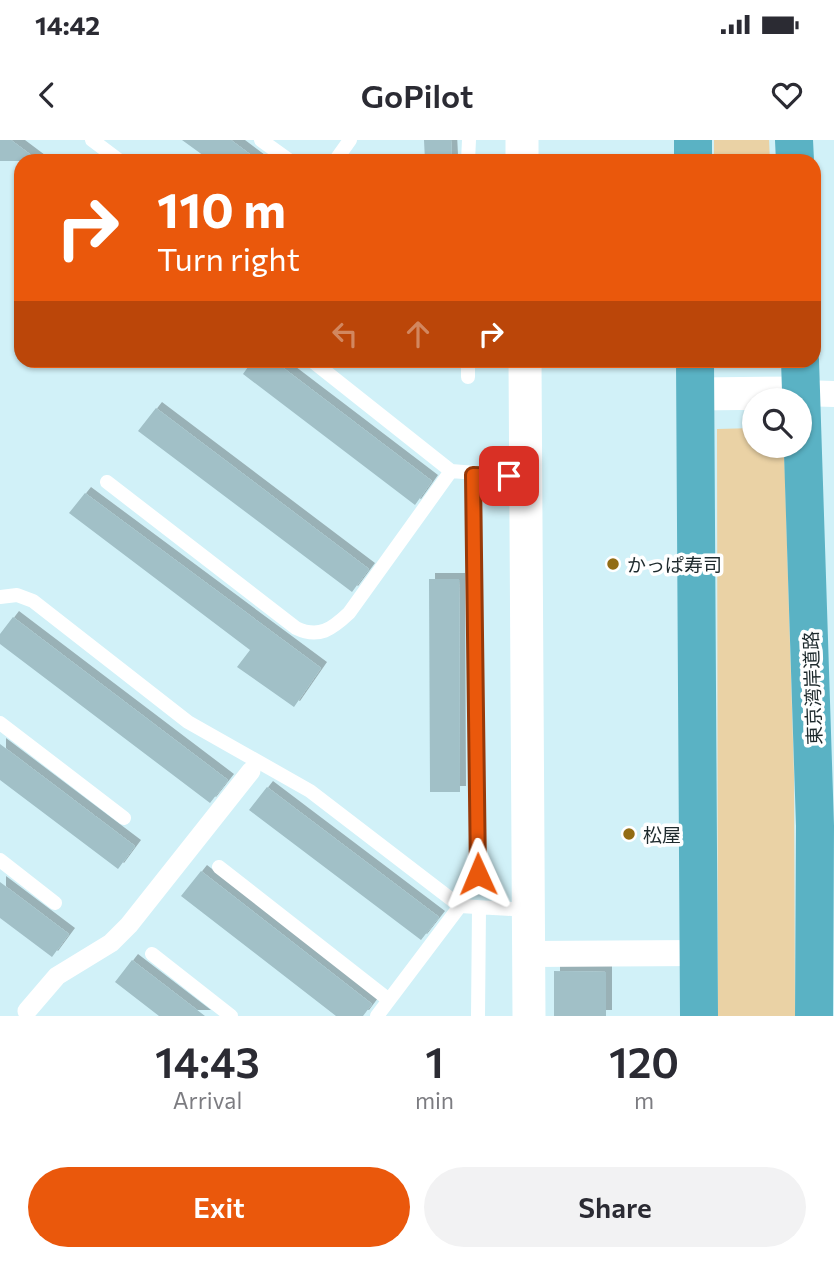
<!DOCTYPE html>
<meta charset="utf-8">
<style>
:root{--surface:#fff;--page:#f2f2f3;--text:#2b2b33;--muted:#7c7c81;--accent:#ea580c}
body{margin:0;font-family:Commissioner,"Noto Sans JP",sans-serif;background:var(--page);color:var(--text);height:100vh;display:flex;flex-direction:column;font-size:26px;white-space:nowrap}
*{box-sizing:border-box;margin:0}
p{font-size:23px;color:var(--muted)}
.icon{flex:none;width:38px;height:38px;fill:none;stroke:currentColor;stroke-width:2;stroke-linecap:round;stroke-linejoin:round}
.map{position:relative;height:876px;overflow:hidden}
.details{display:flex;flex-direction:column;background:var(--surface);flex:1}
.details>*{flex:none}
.top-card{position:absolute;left:14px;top:14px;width:807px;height:214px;border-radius:21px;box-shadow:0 2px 5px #0004;background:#ea580c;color:#fff;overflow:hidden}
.tools{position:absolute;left:742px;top:248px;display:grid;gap:14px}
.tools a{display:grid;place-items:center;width:70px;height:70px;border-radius:50%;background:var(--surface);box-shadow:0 2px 5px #0004;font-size:35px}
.pin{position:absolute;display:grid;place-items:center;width:60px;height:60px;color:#fff;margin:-30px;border-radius:14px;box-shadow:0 4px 10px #0006}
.me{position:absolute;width:77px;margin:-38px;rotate:359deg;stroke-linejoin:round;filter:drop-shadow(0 0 5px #0008)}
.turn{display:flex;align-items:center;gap:24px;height:147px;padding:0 28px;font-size:32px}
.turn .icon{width:91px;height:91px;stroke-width:2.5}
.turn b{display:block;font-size:49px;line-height:60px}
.lanes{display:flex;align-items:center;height:66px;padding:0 28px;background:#0003;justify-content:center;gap:35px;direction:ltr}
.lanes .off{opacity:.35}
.eta{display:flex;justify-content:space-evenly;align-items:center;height:119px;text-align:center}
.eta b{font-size:42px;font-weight:600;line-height:49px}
.primary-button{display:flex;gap:14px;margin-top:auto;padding:14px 28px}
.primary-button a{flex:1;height:80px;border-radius:42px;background:var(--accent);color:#fff;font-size:28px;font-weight:600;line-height:80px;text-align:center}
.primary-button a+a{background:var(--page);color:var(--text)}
.status{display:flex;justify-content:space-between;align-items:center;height:49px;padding:0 35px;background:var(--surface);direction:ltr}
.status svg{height:19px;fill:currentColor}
header{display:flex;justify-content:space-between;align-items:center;height:91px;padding:0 28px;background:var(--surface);font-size:32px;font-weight:600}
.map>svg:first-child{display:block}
.green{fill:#ead2a5}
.building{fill:#a1c0c7;filter:url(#shadow)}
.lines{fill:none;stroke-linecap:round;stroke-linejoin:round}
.service{stroke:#fff;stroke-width:14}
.pedestrian{stroke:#fff;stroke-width:19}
.minor{stroke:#fff;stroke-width:26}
.tertiary{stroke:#fff;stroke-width:33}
.trunk{stroke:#5ab2c4;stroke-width:38}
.route-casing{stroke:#983908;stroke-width:18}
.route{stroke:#ea580c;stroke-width:12}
.poi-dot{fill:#926c14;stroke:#fff;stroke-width:2.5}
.labels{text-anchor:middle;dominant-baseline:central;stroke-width:7;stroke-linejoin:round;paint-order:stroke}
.poi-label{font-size:19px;fill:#1e2a2d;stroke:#fff;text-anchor:start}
.street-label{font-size:19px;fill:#1e2a2d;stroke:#fff}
</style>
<div class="status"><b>14:42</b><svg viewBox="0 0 49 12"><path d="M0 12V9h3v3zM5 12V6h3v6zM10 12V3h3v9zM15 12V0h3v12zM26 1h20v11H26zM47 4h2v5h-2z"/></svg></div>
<header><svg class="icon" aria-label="back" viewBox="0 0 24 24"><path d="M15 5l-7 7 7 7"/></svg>GoPilot<svg class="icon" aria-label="heart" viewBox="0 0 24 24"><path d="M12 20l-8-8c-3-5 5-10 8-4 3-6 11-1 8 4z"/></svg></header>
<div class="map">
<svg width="834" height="876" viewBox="0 0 834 876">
<defs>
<filter id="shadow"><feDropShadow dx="6" dy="-6" stdDeviation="0" flood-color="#0004"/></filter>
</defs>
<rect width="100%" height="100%" fill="#d1f1f8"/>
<path class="green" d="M714,0H769L770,21H714Z
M754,288V306H784L794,635L795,876H718L717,289Z"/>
<path class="building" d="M0,0H11L39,21H0Z
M182,0H231L259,21H211Z
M424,0H451L452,21H425Z
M253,220H273L432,341L415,365L243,234Z
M156,268L369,429L352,452L138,291Z
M85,353L321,528L294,567L237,527L250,510L69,373Z
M429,439H459L460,652H430Z
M13,477L228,640L210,663L0,504V494Z
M0,604L135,706L118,729L0,640Z
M267,647L439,777L421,800L249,670Z
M201,731L372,864L363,876H336L181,756Z
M0,742L69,794L52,817L0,778Z
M132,820L205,876H159L115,842Z
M554,831L606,832V876H554Z"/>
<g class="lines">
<path class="service" d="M92,0L120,21
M261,0L290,21
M335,21L350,0
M468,21L469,0
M311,220L451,331L526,337
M468,237V220
M473,335L478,734
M107,342L296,488C319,499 332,489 349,473L451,331
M0,457L17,455L33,461L188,582L310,651L460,766L528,770
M0,583L124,678
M0,720L55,763
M219,727L389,860
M152,814L231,876
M377,876L460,766
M478,876L479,768"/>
<path class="pedestrian" d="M27,871L57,836L111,803L129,785L251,631"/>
<path class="minor" d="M801,253L834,254
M529,814L699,813"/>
<path class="tertiary" d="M522,0V21
M525,220L529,876
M696,254L801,253"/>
<path class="trunk" d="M693,0V21
M794,0L795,21
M695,220L699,876
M800,220L815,686L814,876"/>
</g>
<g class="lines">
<defs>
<path id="route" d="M478,734L473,335L509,336"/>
</defs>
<use href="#route" class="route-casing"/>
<use href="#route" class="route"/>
</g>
<g class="poi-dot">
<circle cx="613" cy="424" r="7"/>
<circle cx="629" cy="694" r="7"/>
</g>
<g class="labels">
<g class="poi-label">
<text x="627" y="424">かっぱ寿司</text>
<text x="643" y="694">松屋</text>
</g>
<g class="street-label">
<text transform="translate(812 548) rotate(-92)">東京湾岸道路</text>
</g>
</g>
</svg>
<div class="tools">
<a><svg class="icon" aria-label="search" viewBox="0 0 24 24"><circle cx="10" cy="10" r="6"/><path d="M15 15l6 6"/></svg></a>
</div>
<div class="pin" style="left:509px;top:336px;background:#d93025"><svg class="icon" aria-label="arrive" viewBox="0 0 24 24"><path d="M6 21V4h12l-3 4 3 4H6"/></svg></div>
<svg class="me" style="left:478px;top:734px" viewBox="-20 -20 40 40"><path d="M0-17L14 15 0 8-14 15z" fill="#ea580c" stroke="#fff" stroke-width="4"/></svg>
<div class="top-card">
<div class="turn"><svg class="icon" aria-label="right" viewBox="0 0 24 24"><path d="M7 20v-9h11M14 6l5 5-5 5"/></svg><div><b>110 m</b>Turn right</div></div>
<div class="lanes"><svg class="icon off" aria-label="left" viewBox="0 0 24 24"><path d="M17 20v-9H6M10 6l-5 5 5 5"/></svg><svg class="icon off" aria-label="ahead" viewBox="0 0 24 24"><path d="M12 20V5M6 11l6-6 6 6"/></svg><svg class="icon" aria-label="right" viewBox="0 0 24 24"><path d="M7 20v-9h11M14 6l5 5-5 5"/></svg></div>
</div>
</div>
<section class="details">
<div class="eta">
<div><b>14:43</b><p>Arrival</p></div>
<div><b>1</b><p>min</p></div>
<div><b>120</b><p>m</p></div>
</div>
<div class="primary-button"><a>Exit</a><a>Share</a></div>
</section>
